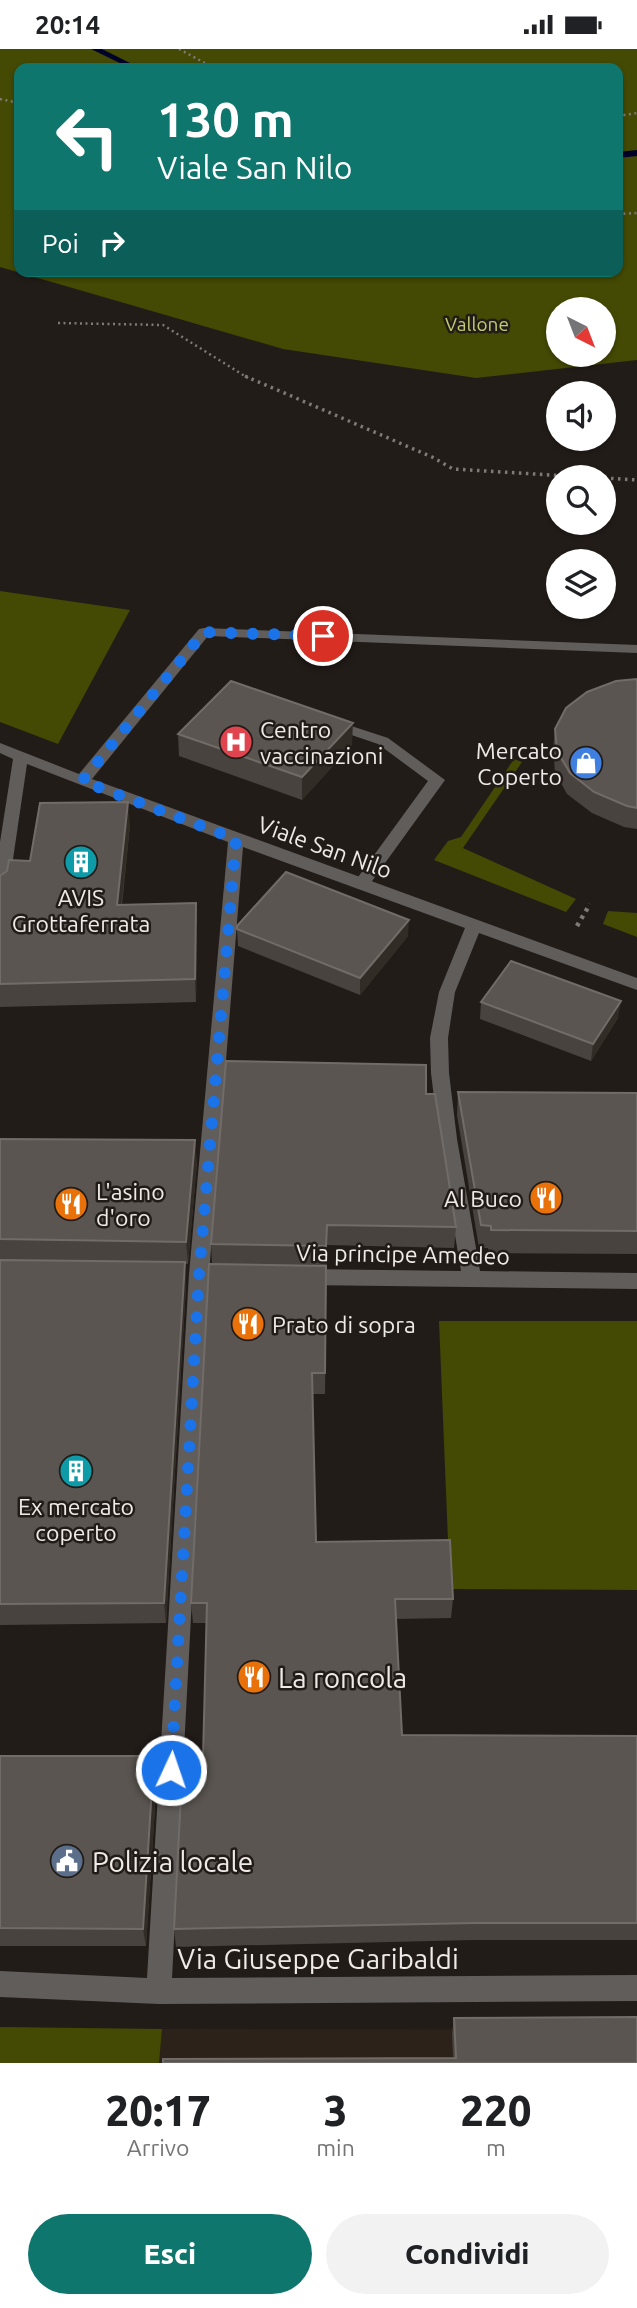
<!DOCTYPE html>
<html lang="it">
<style>
:root{--surface:#fff;--page:#f2f2f2;--text:#202124;--muted:#757577;--accent:#0f766e}
body{margin:0;font-family:Ubuntu,sans-serif;background:var(--page);color:var(--text);height:100vh;display:flex;flex-direction:column;font-size:26px;white-space:nowrap}
*{box-sizing:border-box;margin:0}
p{font-size:23px;color:var(--muted)}
.icon{flex:none;width:38px;height:38px;fill:none;stroke:currentColor;stroke-width:2;stroke-linecap:round;stroke-linejoin:round}
.map{position:relative;height:2014px;overflow:hidden}
.side{display:flex;flex-direction:column;background:var(--surface);flex:1}
.side>*{flex:none}
.guide{position:absolute;left:14px;top:14px;width:609px;height:214px;border-radius:14px;box-shadow:0 2px 5px #0004;background:#0f766e;color:#fff;overflow:hidden}
.needle{width:46px;rotate:138deg}
.buttons{position:absolute;left:546px;top:248px;display:grid;gap:14px}
.buttons a{display:grid;place-items:center;width:70px;height:70px;border-radius:50%;background:var(--surface);box-shadow:0 2px 5px #0004;font-size:35px}
.pin{position:absolute;display:grid;place-items:center;width:60px;height:60px;color:#fff;margin:-30px;border:4px solid #fff;border-radius:50%;box-shadow:0 2px 7px #0007}
.me{position:absolute;width:77px;margin:-38px;rotate:3deg;stroke-linejoin:round;filter:drop-shadow(0 0 5px #0008)}
.turn{display:flex;align-items:center;gap:24px;height:147px;padding:0 28px;font-size:32px}
.turn .icon{width:91px;height:91px;stroke-width:2.5}
.turn b{display:block;font-size:49px;line-height:60px}
.then{display:flex;align-items:center;height:66px;padding:0 28px;background:#0003;gap:14px;font-size:26px}
.eta{display:flex;justify-content:space-evenly;align-items:center;height:119px;text-align:center}
.eta b{font-size:42px;font-weight:800;line-height:49px}
.button{display:flex;gap:14px;margin-top:auto;padding:14px 28px}
.button a{flex:1;height:80px;border-radius:42px;background:var(--accent);color:#fff;font-size:28px;font-weight:800;line-height:80px;text-align:center}
.button a+a{background:var(--page);color:var(--text)}
.status{display:flex;justify-content:space-between;align-items:center;height:49px;padding:0 35px;background:var(--surface);direction:ltr}
.status svg{height:19px;fill:currentColor}
.map>svg:first-child{display:block}
.built{fill:#2c2219}
.green{fill:#444904;fill-rule:evenodd}
.lines{fill:none;stroke-linecap:round;stroke-linejoin:round}
.stream{fill:#000229;fill-rule:evenodd}
.path-far2{stroke:#7f7a76;stroke-width:2.5;stroke-dasharray:2 3.5;stroke-linecap:butt}
.path-far1{stroke:#7f7a76;stroke-width:3.5;stroke-dasharray:2.5 4.5;stroke-linecap:butt}
.path{stroke:#7f7a76;stroke-width:4.5;stroke-dasharray:3.5 5;stroke-linecap:butt}
.lane{fill:#615d5b;fill-rule:evenodd}
.street{fill:#615d5b;fill-rule:evenodd}
.wall{fill:#48433e}
.shaded-wall{fill:#322c27}
.building{fill:#5a5550;stroke:#716c68;stroke-width:2}
.route{stroke:#1a73e8;stroke-width:12;stroke-dasharray:0 21.6}
.labels{text-anchor:middle;dominant-baseline:central;stroke-width:5;stroke-linejoin:round;paint-order:stroke}
.far-park-label{font-size:19px;fill:#c1cb70;stroke:#221c18}
.poi-label{font-size:23px;fill:#eeeae7;stroke:#221c18;text-anchor:start}
.street-label{font-size:23px;fill:#eeeae7;stroke:#221c18}
.near-poi-label{font-size:28px;fill:#eeeae7;stroke:#221c18;text-anchor:start}
.near-street-label{font-size:28px;fill:#eeeae7;stroke:#221c18}
</style>
<div class="status"><b>20:14</b><svg viewBox="0 0 49 12"><path d="M0 12V9h3v3zM5 12V6h3v6zM10 12V3h3v9zM15 12V0h3v12zM26 1h20v11H26zM47 4h2v5h-2z"/></svg></div>
<div class="map">
<svg width="637" height="2014" viewBox="0 0 637 2014">
<rect width="100%" height="100%" fill="#221c18"/>
<path class="built" d="M162,1980L637,1981V2014H159Z"/>
<path class="green" d="M0,0H637V311L476,329L283,300L0,218ZM19,19H618V222H19ZM558,261H604V306H558Z
M0,542L130,561L58,695L0,673Z
M514,710L522,713L463,799L576,850L566,863L434,811L448,792L461,788Z
M608,862L637,864V888L603,875Z
M439,1272H637V1541L450,1540Z
M0,1978L162,1980L159,2014H0Z"/>
<g class="lines">
<path class="stream" d="M91,0H102L140,19H130Z
M637,101V107L618,109V103Z"/>
<path class="path-far2" d="M179,0L214,19
M0,50L19,54
M618,67L637,64
M618,165L637,164
M58,274L163,276L248,329"/>
<path class="path-far1" d="M245,327L432,408L453,420L600,429
M604,429L637,431"/>
<path class="path" d="M577,877L590,855"/>
<path class="lane" d="M330,670L388,689L445,731L367,839L361,840L353,835L428,732L378,695L325,677L323,674Z"/>
<path class="street" d="M204,579L637,596V604L208,587L92,730L637,929V941L479,884L455,943L448,989L449,1024L457,1090L480,1222L637,1224V1240L304,1236L297,1233L294,1228L297,1223L304,1220L461,1222L439,1090L431,1024L430,989L439,943L465,879L243,798L209,1225L172,1929L637,1926V1952L159,1955L0,1948V1922L147,1929L189,1225L228,793L27,715L8,844L0,849V793L13,710L0,704V694L79,725L199,580Z"/>
</g>
<path class="wall" d="M637,630V780L624,778L592,764L567,745L555,723L553,700L555,680Z
M178,685L352,696L302,751L179,707Z
M130,776L122,856L196,854L197,877L196,953L0,958V827L30,812Z
M237,880L408,887L360,946L238,897Z
M481,953L618,969L591,1012L480,970Z
M458,1043L637,1044V1205L489,1204L488,1199H479L457,1066Z
M426,1045L456,1178L454,1199L327,1196L325,1345H312L316,1493L453,1550L451,1569L396,1570L402,1686L637,1687V1891H473L176,1898L174,1880L203,1708L206,1574H193L191,1554L212,1215L211,1195Z
M0,1090L197,1113L188,1215H185L186,1236L166,1574L0,1576Z
M0,1707L157,1727L146,1897H0Z
M454,1969L637,2014L453,2009L452,1985Z"/>
<path class="shaded-wall" d="M353,674L352,696L302,751V728Z
M128,753L130,776L119,878L117,856Z
M196,854L197,877L196,953L195,930Z
M409,871L408,887L360,946V929Z
M621,952L618,969L591,1012L593,995Z
M195,1091L197,1113L188,1215L186,1193Z
M185,1213L186,1236L166,1574L164,1554Z
M154,1707L157,1727L146,1897L143,1880Z"/>
<path class="building" d="M637,630V759L627,757L594,743L570,724L557,702L555,680L566,659L587,643L616,632Z
M231,632L353,674L302,728L178,685Z
M128,753L117,856L196,854L195,930L0,935V827L7,822L9,811L30,812L40,754Z
M286,823L409,871L360,929L237,880V877Z
M511,912L621,952L593,995L481,953Z
M226,1012L426,1016V1045H435L456,1178L327,1176L326,1197L211,1195Z
M458,1043L637,1044V1182L491,1181V1177L481,1176Z
M0,1090L195,1091L186,1193L0,1190Z
M0,1211L185,1213L164,1554L0,1555Z
M209,1215L326,1217L325,1324H312L316,1493L450,1491L453,1550H395L402,1686L637,1687V1874H475L174,1880L183,1708H203L207,1554H191Z
M0,1707H154L143,1880L0,1879Z
M637,1968V2014H163V2010L456,2009L454,1969Z"/>
<g class="lines">
<path class="route" d="M171,1721L199,1225L236,790L82,732L204,583L323,587"/>
</g>
<defs>
<symbol id="hospital-disc" viewBox="-11 -11 22 22"><circle r="9.5" fill="#e0444e" stroke="#221c18"/><path d="M-5-5h3v3.5h4V-5h3V5h-3V1.5h-4V5h-3Z" fill="#fff"/></symbol>
<symbol id="shop-disc" viewBox="-11 -11 22 22"><circle r="9.5" fill="#3f7fe0" stroke="#221c18"/><path d="M-5-2.5h2.3a2.7 3.5 0 0 1 5.4 0H5L5.5 6h-11ZM-1.5-2.5h3a1.5 2.3 0 0 0-3 0Z" fill="#fff"/></symbol>
<symbol id="building-disc" viewBox="-11 -11 22 22"><circle r="9.5" fill="#0f9aa8" stroke="#221c18"/><path d="M-4-6H4V6H1V3H-1V6H-4ZM-2.5-4.3h1.7v1.8h-1.7ZM.8-4.3h1.7v1.8H.8ZM-2.5-1h1.7V.8h-1.7ZM.8-1h1.7V.8H.8Z" fill="#fff"/></symbol>
<symbol id="restaurant-disc" viewBox="-11 -11 22 22"><circle r="9.5" fill="#e8710a" stroke="#221c18"/><path d="M-5-6h1v4h1v-4h1v4h1v-4h1v5L-1.5 .5V6h-2V.5L-5-1ZM5-6V6H3V1.5H1.5Q1.5-4 5-6Z" fill="#fff"/></symbol>
<symbol id="civic-disc" viewBox="-11 -11 22 22"><circle r="9.5" fill="#5c6f8a" stroke="#221c18"/><path d="M-.6-6.5H3V-4.5H.6V-3L4-1V1h2V6H-6V1h2V-1L-.6-3ZM-1.2 2.5V6h2.4V2.5Z" fill="#fff"/></symbol>
</defs>
<g fill-rule="evenodd">
<use href="#hospital-disc" x="217" y="674" width="38" height="38"/>
<use href="#shop-disc" x="567" y="695" width="38" height="38"/>
<use href="#building-disc" x="62" y="794" width="38" height="38"/>
<use href="#restaurant-disc" x="527" y="1130" width="38" height="38"/>
<use href="#restaurant-disc" x="52" y="1136" width="38" height="38"/>
<use href="#restaurant-disc" x="229" y="1256" width="38" height="38"/>
<use href="#building-disc" x="57" y="1403" width="38" height="38"/>
<use href="#restaurant-disc" x="235" y="1609" width="38" height="38"/>
<use href="#civic-disc" x="48" y="1793" width="38" height="38"/>
</g>
<g class="labels">
<g class="far-park-label">
<text x="477" y="275">Vallone</text>
</g>
<g class="poi-label">
<text x="260" y="680">Centro<tspan x="260" dy="26">vaccinazioni</tspan></text>
<text x="562" y="701" text-anchor="end">Mercato<tspan x="562" dy="26">Coperto</tspan></text>
<text x="81" y="848" text-anchor="middle">AVIS<tspan x="81" dy="26">Grottaferrata</tspan></text>
<text x="96" y="1142">L'asino<tspan x="96" dy="26">d'oro</tspan></text>
<text x="522" y="1149" text-anchor="end">Al Buco</text>
<text x="272" y="1275">Prato di sopra</text>
<text x="76" y="1457" text-anchor="middle">Ex mercato<tspan x="76" dy="26">coperto</tspan></text>
</g>
<g class="street-label">
<text transform="translate(325 798) rotate(20)">Viale San Nilo</text>
<text transform="translate(403 1205) rotate(1)">Via principe Amedeo</text>
</g>
<g class="near-poi-label">
<text x="278" y="1628">La roncola</text>
<text x="92" y="1812">Polizia locale</text>
</g>
<g class="near-street-label">
<text x="318" y="1909">Via Giuseppe Garibaldi</text>
</g>
</g>
</svg>
<div class="buttons">
<a><svg class="needle" viewBox="-14 -14 28 28"><path d="M0-13l5 13h-10z" fill="#e53935"/><path d="M0 13l5-13h-10z" fill="#757577"/></svg></a>
<a><svg class="icon" aria-label="sound" viewBox="0 0 24 24"><path d="M4 9h4l5-4v14l-5-4H4zM17 9q2 3 0 6"/></svg></a>
<a><svg class="icon" aria-label="search" viewBox="0 0 24 24"><circle cx="10" cy="10" r="6"/><path d="M15 15l6 6"/></svg></a>
<a><svg class="icon" aria-label="layers" viewBox="0 0 24 24"><path d="M12 4l9 5-9 5-9-5zM3 14l9 5 9-5"/></svg></a>
</div>
<div class="pin" style="left:323px;top:587px;background:#d93025"><svg class="icon" aria-label="arrive" viewBox="0 0 24 24"><path d="M6 21V4h12l-3 4 3 4H6"/></svg></div>
<svg class="me" style="left:171px;top:1721px" viewBox="-20 -20 40 40"><circle r="17" fill="#1a73e8" stroke="#fff" stroke-width="3"/><path d="M0-11L8 9 0 5-8 9z" fill="#fff"/></svg>
<div class="guide">
<div class="turn"><svg class="icon" aria-label="left" viewBox="0 0 24 24"><path d="M17 20v-9H6M10 6l-5 5 5 5"/></svg><div><b>130 m</b>Viale San Nilo</div></div>
<div class="then">Poi<svg class="icon" aria-label="right" viewBox="0 0 24 24"><path d="M7 20v-9h11M14 6l5 5-5 5"/></svg></div>
</div>
</div>
<section class="side">
<div class="eta">
<div><b>20:17</b><p>Arrivo</p></div>
<div><b>3</b><p>min</p></div>
<div><b>220</b><p>m</p></div>
</div>
<div class="button"><a>Esci</a><a>Condividi</a></div>
</section>
